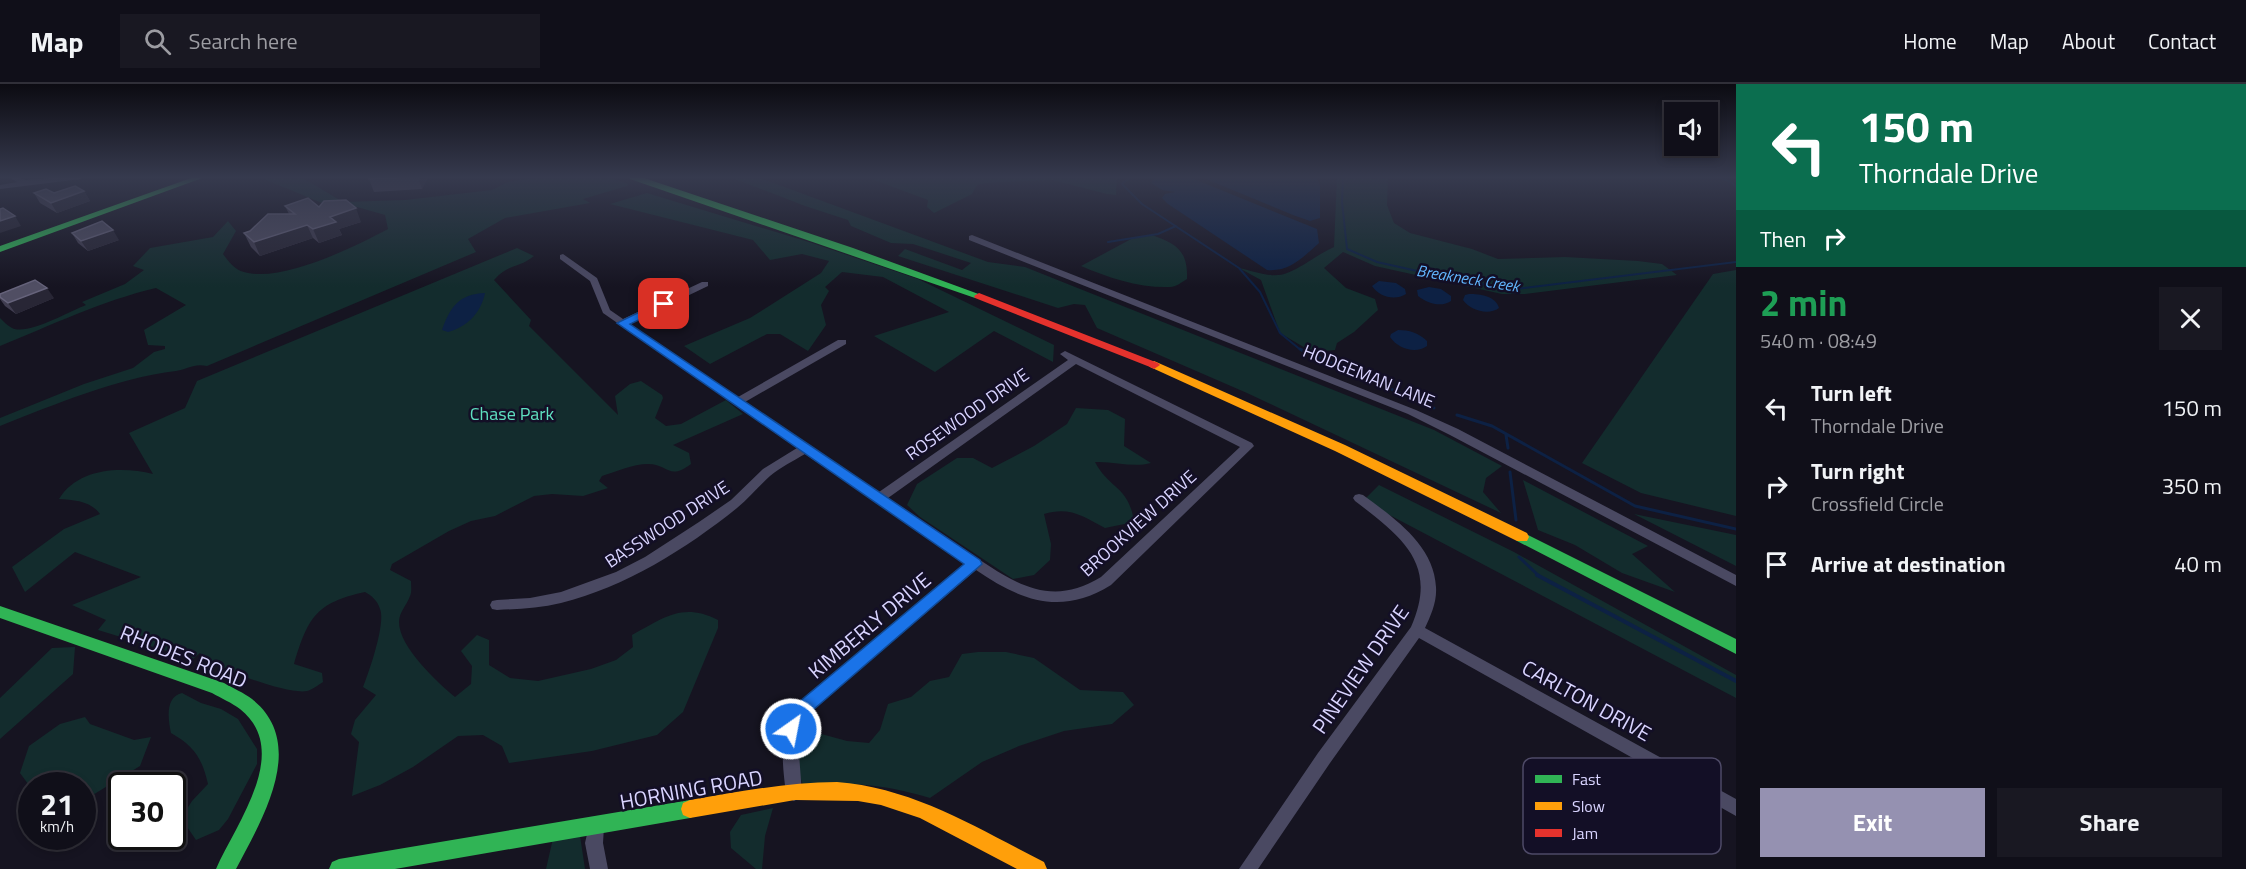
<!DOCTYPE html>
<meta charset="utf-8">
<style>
:root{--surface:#100f19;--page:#191822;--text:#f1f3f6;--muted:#9c9ca2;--line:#302f38;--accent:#9591b1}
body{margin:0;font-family:"Titillium Web",sans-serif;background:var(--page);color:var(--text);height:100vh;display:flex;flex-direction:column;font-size:22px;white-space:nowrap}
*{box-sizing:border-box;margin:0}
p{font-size:20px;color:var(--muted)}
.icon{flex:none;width:33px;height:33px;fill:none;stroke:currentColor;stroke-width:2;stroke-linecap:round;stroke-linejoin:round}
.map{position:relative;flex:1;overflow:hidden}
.panel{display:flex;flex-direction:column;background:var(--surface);width:510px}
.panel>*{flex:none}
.top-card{background:#0b6e4f;color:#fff;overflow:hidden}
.tools{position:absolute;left:1664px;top:18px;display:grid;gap:12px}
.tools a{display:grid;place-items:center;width:54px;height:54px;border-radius:0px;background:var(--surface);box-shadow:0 3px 9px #0003,0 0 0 2px var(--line);font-size:30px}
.speed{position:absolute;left:18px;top:688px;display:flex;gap:12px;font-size:30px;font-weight:700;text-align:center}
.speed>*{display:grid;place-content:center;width:78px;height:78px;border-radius:50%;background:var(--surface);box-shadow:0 3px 9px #0003,0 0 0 2px var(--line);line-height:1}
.speed small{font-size:15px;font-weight:400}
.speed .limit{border:3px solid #111;border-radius:9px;background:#fff;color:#111}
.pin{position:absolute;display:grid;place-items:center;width:51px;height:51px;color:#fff;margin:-26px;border-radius:12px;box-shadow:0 3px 9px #0006}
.me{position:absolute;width:66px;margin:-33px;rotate:33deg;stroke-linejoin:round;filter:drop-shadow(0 0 4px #0008)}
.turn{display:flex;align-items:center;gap:21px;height:126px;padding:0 24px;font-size:27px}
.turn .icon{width:78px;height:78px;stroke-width:2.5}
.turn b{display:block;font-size:42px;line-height:51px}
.then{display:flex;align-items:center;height:57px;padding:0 24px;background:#0003;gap:12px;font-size:22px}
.round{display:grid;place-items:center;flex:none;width:63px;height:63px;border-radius:0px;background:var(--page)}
.summary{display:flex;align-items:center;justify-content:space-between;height:102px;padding:0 24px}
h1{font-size:36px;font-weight:700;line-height:45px;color:#1e9e55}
.button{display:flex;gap:12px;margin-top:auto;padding:12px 24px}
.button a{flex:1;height:69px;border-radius:0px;background:var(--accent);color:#fff;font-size:24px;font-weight:700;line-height:69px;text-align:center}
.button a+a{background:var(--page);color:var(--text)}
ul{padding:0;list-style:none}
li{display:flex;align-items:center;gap:18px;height:78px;padding:0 24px}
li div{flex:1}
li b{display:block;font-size:22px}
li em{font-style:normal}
header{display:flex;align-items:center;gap:36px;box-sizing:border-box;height:84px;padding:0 30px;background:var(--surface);border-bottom:2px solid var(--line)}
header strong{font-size:28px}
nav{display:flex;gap:33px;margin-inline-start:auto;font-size:21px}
.search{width:420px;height:54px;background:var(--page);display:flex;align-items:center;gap:15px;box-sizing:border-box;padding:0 21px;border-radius:0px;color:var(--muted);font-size:22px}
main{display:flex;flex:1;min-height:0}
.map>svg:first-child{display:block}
.green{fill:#132c2d}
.water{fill:#0d2144}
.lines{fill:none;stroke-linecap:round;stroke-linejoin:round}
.stream-far2{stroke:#0d2144;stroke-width:2}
.stream-far1{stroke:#0d2144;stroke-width:3}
.stream{stroke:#0d2144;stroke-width:4}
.street{fill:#4a4962;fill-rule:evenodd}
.fast{fill:#30b455;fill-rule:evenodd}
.slow{fill:#ff9f0a;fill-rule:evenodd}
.jam{fill:#e5322d;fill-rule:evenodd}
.wall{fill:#403d50}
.shaded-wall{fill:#282635}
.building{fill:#504e63;stroke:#66637b;stroke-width:1.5}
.route{fill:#1a73e8;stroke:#114b97;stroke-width:1.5}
.labels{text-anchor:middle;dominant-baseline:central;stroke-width:5;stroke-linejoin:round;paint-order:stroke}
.far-water-label{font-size:16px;font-style:italic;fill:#62b6ff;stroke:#130f26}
.street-label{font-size:18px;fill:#d9d4ff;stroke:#130f26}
.park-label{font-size:18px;fill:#5fe0c0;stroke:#130f26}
.near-street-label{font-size:21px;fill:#d9d4ff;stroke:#130f26}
.key{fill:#130f26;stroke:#4e4a67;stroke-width:1.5}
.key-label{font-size:16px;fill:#d9d4ff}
</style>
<header>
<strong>Map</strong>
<div class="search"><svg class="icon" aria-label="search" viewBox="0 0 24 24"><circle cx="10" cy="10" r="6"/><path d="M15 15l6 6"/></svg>Search here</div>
<nav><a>Home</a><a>Map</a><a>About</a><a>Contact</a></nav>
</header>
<main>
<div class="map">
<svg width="1736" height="785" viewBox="0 0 1736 785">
<rect width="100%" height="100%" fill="#161421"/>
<path class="green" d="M259,93H301L343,118L405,116L492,106L508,98L537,93H608L628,100L627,102L583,115L590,119L505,134L468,155L476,168L207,282C194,279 188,285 176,287C117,294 56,320 0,342V334L84,300L133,284L154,268L165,265V262L148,261L144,246L186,221L156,204C101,217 52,241 0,262V234C3,237 8,242 12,244C27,252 70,227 86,221L82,218L125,200L144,186L133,182L150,164L213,153L228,137L236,147L223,170C229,178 235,186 244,188C282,199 354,163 388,145L385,131L357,123L334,124Z
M730,93H757L988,178L1025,183L1434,346L1502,382L1486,394L1483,408L1501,429L1247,309L1097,244L1085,221L1074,220L1058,224L898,172L905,165L962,186L971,179L913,160L891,159L851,142L848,136L805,122Z
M866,93H1117L1116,111L1107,110L1052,96L985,99L977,101L972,110L934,129L927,123L928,116Z
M1337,93H1388L1387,121L1394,139L1410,149L1472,165L1498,175L1565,173L1638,177L1662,180L1677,191L1525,210H1502L1375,182L1343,168L1324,184L1346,204L1375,215L1378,226L1354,248L1337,259L1335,266L1312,268L1280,249L1261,196L1239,184C1253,187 1273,195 1287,189C1303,183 1318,170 1334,163Z
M647,109L809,158L918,195L1054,261L1053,278L994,247L935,288L874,252L949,228L883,193L842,188L825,203L829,207L821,221L826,241L808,267L780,250H767L710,280L684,262L750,234L821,189L829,177L802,170L770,176L753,156L610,120Z
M1152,151C1177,160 1188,167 1187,195C1182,198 1176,203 1170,203C1139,204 1109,194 1081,182L1133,154Z
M517,164L534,172C518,185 509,179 494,196L531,236L529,242L618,331L615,312L630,300L641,297L662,311L663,314L655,334L666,342L681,340L726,316L743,330L673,361L689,369L691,380C668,397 669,380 648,380C633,380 615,388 602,392L599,397L608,404L583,412L552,410L534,412L495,432L471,437L449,447L392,480L390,486L411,497C411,502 412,508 410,512C407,521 399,528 399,538C399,563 437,598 455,613L471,600L472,582L461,567L477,551L489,556V581L510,594L538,597L591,585L616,576L633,563L632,551C664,534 682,518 718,536V544L683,628L657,651L592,667L509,679L502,662L483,651L458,652L413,683L380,701L352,712L359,658L351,650L355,636L376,611L363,603C369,588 386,539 380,525C377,516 372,512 365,508C315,519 308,534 294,580L322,589L323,598C318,601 312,606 307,607C287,611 214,584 200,569L193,575L98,546L106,536L72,521L141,493L75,468L25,508L12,483L64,445L100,430C91,417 74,416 59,415C78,384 121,382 153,390L129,349L185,324L197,297Z
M1736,186V432L1641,409L1582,379L1713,190Z
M1076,324L1108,326L1125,335L1124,362L1151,379C1133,384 1114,377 1095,378C1109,405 1129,402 1134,438L1105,444C1083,432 1069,422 1044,430L1051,460L1050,476L1034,491L1013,495L920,433L907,421L917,400L957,374H973L992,384L1034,362L1067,340Z
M1523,396L1648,462L1632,470L1675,508L1622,489L1575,461L1538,446Z
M1379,401L1514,468L1736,591V614L1363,417Z
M1634,430L1736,451V482Z
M75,563L73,590L0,655V614L52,564Z
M978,568H1006L1034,574L1080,606L1123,608L1134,621L1112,640L1064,647L1019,662L982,678L930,714C881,700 854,698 803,701L790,667L803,645L847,657L869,659L880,646L888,620L911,613L930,597L949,593L962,570Z
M182,609L201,619L221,625L238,635L257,665V680L228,735L219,746L196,756L181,734L192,717L208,700C202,674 194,662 171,649C168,635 165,613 182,609Z
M85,633L90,640L134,656L151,653L140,682L83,717L82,702L31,704L20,689L29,662L60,640Z
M773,724L765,752L762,785H756L731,764L730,748L741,731Z
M579,745L585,785H546L554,750Z"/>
<path class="water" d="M1155,93H1189L1317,145L1319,159C1303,173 1290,188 1267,186L1168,120L1162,114L1165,110L1175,108L1162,106L1151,99Z
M1201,93H1316L1320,101V134L1310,137L1293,131Z
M1379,197L1396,199L1405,205L1406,210C1395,217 1379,213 1372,202Z
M1429,203L1441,205L1451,212V217C1441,224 1427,219 1418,212L1417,206Z
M485,209C481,229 467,243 448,248L442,246C450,223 459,210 485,209Z
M1469,210C1480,210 1496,212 1499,224C1488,232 1470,226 1463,216L1465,211Z
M1398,246C1409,246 1419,249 1427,257V262C1416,270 1398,265 1390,253L1391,250Z"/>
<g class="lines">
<path class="stream-far2" d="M1131,93L1122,100L1142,120L1239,184L1260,208L1280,249L1302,267
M1343,93L1342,118L1347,165L1377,178L1462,197L1516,205L1736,178
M1718,93L1731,98L1736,103
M1108,158L1158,150L1176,142"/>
<path class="stream-far1" d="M1300,265L1434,324
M1457,331L1492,342L1635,422L1736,445
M1506,351L1508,364
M1510,388L1516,436
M1519,473L1539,492"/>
<path class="stream" d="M1537,491L1736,597"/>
<path class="street" d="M9,93H18L26,96L62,93H85L81,95L0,105V101L17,98Z
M972,151L1416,326L1458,345L1736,491V502L1450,351L1408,330L969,156V152Z
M563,170L597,194L610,226L623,235L702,198H708V202L629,240L738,313L838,256H846V260L745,318L879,408L1068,276L1060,270L1065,267L1252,359L1254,362L1111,501C1061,532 1021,517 976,486L804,633L798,657L802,709L800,714L794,717L788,714L786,709C782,678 779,652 794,623L966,479L805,370C793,377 781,383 770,392C759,402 749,414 737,424C686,465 625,503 561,519C540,524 519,525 497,526L492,525L490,521L492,517L497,516L530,514L561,508L616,488L645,473L699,438L731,416L763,385L797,364L603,229L590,197L560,175V171ZM1076,280L1240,363L1101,493C1046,527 1008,494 962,464C937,447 913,431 888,414Z
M1359,410L1363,411C1394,434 1434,461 1436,503C1437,518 1431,531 1425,544L1736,715V732L1419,554L1330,679L1258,785H1239L1318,669L1411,543C1439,480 1402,453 1355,417L1353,414L1355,411Z
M596,735L602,737L604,743L603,759L608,785H590L585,759L590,737Z"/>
<path class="fast" d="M194,93H205L0,168V162Z
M629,93H641L853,164L984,212L983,214H975L630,95Z
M1522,448L1736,555V570L1517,457L1515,453L1517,449Z
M0,522L224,599C233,604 244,609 252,615C309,660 261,737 236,785H216C235,741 293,667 240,625C232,619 221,614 212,609L0,534Z
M690,716L697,719L699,725L697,731L690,734L395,785H329L332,778L339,775Z"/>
<path class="slow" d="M1154,277L1345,361L1527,449L1529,453L1527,457H1517L1335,367L1150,283L1148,281Z
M837,698C914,704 977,744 1044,778L1047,785H1017L920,734L881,721L858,717L795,716L690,734L683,731L681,725L683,719L690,716C739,708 787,698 837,698Z"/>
<path class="jam" d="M979,209L1158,279L1160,281L1154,285L1150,283L975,214L974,212Z"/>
</g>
<path class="wall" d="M370,93H428L422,105L374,108L369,95Z
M84,107L90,117L57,129L40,119L34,109H54Z
M285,122L319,123L361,138L339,145L342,151L319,159L313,154L260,172L251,163L244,149L289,130Z
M72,149L119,156L88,167L78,159Z
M0,210L54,214L16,230L5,222L0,215Z"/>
<path class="shaded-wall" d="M418,93H428L422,105Z
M84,107L90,117L57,129L51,119Z
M356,124L361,138L339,145L342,151L319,159L313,145L330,133Z
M15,132L21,142L0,149V137Z
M307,141L313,154L260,172L254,158Z
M113,146L119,156L88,167L81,157Z
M47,204L54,214L16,230L8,219Z"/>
<path class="building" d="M370,93H406L369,95Z
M75,102L84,107L51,119L34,109L46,105L54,109Z
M308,114L319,123L324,117L346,116L356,124L330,133L336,138L313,145L307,141L254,158L244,149L250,147L268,130H295L285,122Z
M3,124L15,132L0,137V125Z
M102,137L113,146L81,157L72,149Z
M35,196L47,204L8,219L0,213V210Z"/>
<linearGradient id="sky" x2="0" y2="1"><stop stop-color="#0c0b12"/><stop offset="0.46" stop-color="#363a4e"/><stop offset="1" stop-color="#363a4e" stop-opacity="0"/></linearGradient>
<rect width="1736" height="203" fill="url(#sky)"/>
<path class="route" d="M664,216L669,220L668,222L630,240L980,476L982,480L805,633L798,651L791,653L785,651L783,645L793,623L964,480L617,239Z"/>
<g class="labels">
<g class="far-water-label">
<text transform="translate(1468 194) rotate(9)">Breakneck Creek</text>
</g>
<g class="street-label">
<text transform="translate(1369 292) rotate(22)">HODGEMAN LANE</text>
<text transform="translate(967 330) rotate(-35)">ROSEWOOD DRIVE</text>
<text transform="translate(1138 439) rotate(-42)">BROOKVIEW DRIVE</text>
<text transform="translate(667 440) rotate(-33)">BASSWOOD DRIVE</text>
</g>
<g class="park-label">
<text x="512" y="329">Chase Park</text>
</g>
<g class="near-street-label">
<text transform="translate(869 541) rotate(-40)">KIMBERLY DRIVE</text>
<text transform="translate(184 572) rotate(22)">RHODES ROAD</text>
<text transform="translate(1360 585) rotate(-55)">PINEVIEW DRIVE</text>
<text transform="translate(1587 616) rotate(29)">CARLTON DRIVE</text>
<text transform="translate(691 705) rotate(-10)">HORNING ROAD</text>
</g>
</g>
<rect x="1523" y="674" width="198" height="96" rx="9" class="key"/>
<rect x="1535" y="691" width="27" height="8" fill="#30b455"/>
<rect x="1535" y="718" width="27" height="8" fill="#ff9f0a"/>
<rect x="1535" y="745" width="27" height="8" fill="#e5322d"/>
<g class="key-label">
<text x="1572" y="701">Fast</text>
<text x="1572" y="728">Slow</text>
<text x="1572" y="755">Jam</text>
</g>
</svg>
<div class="tools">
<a><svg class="icon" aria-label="sound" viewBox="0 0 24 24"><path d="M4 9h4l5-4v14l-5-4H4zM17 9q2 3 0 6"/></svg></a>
</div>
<div class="speed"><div>21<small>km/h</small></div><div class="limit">30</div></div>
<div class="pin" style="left:664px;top:220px;background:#d93025"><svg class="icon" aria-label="arrive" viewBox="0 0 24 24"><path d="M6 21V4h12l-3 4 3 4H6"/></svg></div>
<svg class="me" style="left:791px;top:645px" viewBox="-20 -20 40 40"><circle r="17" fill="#1a73e8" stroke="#fff" stroke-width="3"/><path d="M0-11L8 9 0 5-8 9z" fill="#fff"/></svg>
</div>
<section class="panel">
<div class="top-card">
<div class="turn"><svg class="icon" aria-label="left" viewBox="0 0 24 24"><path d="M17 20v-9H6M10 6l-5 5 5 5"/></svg><div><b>150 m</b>Thorndale Drive</div></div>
<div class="then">Then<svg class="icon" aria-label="right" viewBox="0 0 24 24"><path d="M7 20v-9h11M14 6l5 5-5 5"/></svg></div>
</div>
<div class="summary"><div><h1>2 min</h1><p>540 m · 08:49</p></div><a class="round"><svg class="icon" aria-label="close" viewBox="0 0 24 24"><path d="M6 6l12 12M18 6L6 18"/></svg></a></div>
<ul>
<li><svg class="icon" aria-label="left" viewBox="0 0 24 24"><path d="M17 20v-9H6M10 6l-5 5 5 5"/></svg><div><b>Turn left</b><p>Thorndale Drive</p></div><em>150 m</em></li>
<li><svg class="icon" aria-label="right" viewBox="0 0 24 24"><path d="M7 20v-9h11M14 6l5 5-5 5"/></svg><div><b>Turn right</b><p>Crossfield Circle</p></div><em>350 m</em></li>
<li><svg class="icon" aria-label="arrive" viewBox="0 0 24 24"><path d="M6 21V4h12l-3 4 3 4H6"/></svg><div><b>Arrive at destination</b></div><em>40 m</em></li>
</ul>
<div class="button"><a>Exit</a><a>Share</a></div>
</section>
</main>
